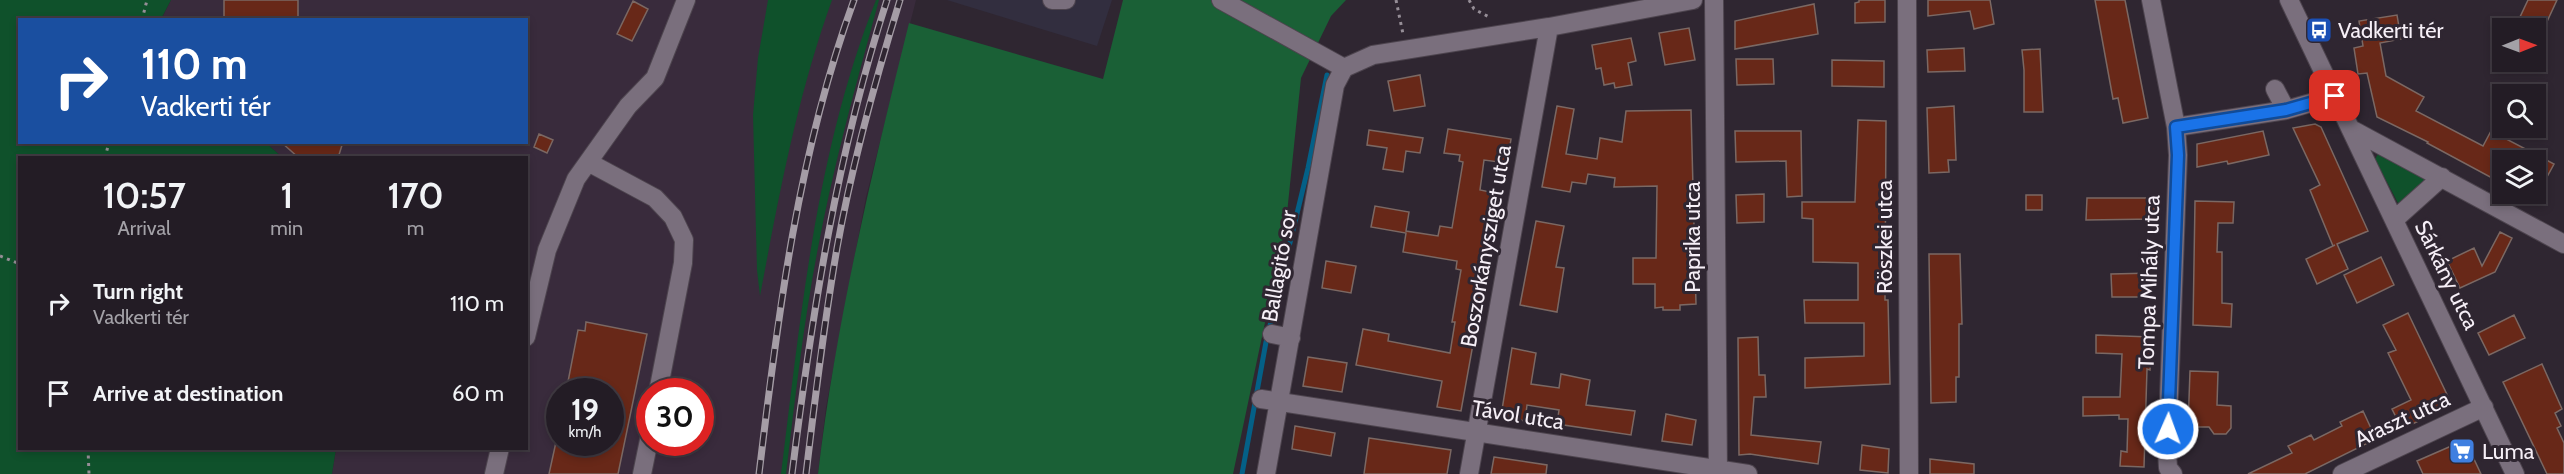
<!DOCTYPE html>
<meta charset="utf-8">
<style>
:root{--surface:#231c25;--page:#2b252d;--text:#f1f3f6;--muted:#a3a1a7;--line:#403a42}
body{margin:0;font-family:Cabin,sans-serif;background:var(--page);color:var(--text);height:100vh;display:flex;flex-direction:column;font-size:22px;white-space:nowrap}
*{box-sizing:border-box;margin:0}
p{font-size:20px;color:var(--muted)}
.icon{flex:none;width:33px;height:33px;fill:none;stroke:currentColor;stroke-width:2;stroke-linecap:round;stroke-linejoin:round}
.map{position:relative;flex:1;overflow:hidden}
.details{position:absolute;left:18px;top:156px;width:510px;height:294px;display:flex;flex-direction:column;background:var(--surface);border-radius:0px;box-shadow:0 3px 9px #0003,0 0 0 2px var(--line)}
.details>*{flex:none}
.hud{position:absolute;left:18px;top:18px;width:510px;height:126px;border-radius:0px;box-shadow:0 3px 9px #0003,0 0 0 2px var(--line);background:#1a4fa0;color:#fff;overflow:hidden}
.needle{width:39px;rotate:89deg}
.buttons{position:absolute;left:2492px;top:18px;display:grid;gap:12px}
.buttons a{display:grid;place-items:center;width:54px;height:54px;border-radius:0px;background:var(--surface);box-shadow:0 3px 9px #0003,0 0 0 2px var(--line);font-size:30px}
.speed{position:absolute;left:546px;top:378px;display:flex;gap:12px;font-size:30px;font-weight:700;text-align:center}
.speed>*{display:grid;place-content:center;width:78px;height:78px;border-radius:50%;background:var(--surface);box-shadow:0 3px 9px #0003,0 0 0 2px var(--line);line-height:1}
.speed small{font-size:15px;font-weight:400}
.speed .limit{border:9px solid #d22;background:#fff;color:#111}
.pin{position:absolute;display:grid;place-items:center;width:51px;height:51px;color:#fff;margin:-26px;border-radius:12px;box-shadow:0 3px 9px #0006}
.me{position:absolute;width:66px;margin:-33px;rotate:2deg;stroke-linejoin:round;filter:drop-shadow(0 0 4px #0008)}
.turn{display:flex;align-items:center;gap:21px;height:126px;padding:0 24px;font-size:27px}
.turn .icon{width:78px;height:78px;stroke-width:2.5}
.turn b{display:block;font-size:42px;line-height:51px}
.eta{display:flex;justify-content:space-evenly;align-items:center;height:102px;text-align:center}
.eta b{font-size:36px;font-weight:600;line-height:42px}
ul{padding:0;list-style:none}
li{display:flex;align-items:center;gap:18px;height:90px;padding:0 24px}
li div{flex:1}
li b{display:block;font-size:22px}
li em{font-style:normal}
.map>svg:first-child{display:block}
.commercial{fill:#322e3f}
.built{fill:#392b3c;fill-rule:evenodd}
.green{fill:#0f512b}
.forest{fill:#1a6036}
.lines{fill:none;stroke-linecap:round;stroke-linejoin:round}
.stream{stroke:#046087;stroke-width:5}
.building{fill:#682818;stroke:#7b6863;stroke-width:1.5}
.minor-casing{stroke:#4d444e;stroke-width:20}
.path{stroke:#968e97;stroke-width:3;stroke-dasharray:3 4.5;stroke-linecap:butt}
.minor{stroke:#7a6f7d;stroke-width:18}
.rail-casing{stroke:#a59da6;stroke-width:7}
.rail{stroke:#2f2631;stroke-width:4.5;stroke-dasharray:14;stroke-linecap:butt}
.route-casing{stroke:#114b97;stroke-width:15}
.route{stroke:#1a73e8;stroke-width:10}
.labels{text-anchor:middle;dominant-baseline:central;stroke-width:6;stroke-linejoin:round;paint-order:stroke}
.poi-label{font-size:22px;fill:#f6eff7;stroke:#2f2631;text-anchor:start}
.street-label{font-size:22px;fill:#f6eff7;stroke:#2f2631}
</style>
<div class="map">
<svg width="2564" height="474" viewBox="0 0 2564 474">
<rect width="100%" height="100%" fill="#2f2631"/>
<path class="commercial" d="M947,0H1112L1097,46Z"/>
<path class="built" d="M171,0H916L866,197L826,407L818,474H332L336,449L526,448V158L282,157L266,143L526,142V20H161ZM560,392H610V442H560ZM650,392H700V442H650Z"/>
<path class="green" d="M0,0H171L161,19L20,20V142L266,143L282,157L20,158V448L336,449L332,474H0Z
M768,0H832C797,97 779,195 760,296L757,270L753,115L758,58Z
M876,0H879C856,84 833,167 817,253C803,326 795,400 786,474H781C801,314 816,151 876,0Z
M2380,151L2425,179L2399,205L2375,159Z"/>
<path class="forest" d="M1123,0H1346L1331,16L1301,78L1286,223L1233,474H818C836,321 872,172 909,23L1103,79Z"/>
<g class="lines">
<path class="stream" d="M1242,474L1266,342L1308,168L1327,75"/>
</g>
<path class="building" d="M224,0H298V20H224Z
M1859,0H1885V22L1855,23V3L1859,2Z
M1928,0H1990L1994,24L1974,29L1970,11L1928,16Z
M2095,0H2125L2148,118L2123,123L2118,98L2113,99Z
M2528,0H2557L2544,28L2520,17Z
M633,1L648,9L632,41L617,34Z
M1814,4L1818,34L1735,49V21Z
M2397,15L2401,39L2380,43L2386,76L2424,97L2416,111L2483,146L2491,131L2554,164L2535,199V160H2501L2492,178L2427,143L2428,142L2377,117L2367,73L2358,74L2354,48L2363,46L2359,21Z
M1689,28L1695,60L1665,65L1659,33Z
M1631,38L1636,61L1628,63L1632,85L1615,88L1614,83L1604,85L1601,68L1596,69L1592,45Z
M1964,48L1965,71L1928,72L1927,50Z
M2040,49L2043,112H2024V70L2022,50Z
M1736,59H1773L1774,84L1737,85Z
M1832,60L1884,61V87L1832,86Z
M1420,75L1425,106L1394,111L1388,81Z
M1557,106L1574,109L1566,154L1597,159L1600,138L1622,142L1626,111L1691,110L1696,304L1680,305V310H1663V307L1655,308V284H1633V258H1656L1657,186L1614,187L1615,178L1588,174L1586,184L1572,182L1570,192L1542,187Z
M1954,106L1956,160H1948L1949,172L1929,173L1927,108Z
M1858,120L1886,121L1885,300H1888L1890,384L1805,388V358L1864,356V323H1805L1804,300H1858V263L1813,262V219L1802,218V202H1855Z
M2315,124L2321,127L2368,231L2337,244L2348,269L2317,284L2306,259L2335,245L2333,246L2310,190L2320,185L2293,128Z
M1448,129L1511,139L1507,163L1484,160L1480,190L1500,194L1461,411L1437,407L1442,381L1356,365L1363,329L1389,334L1388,341L1450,353L1455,322H1452L1461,270L1456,269L1457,261L1403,252L1406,233L1371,227L1375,206L1409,212L1406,231L1438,236L1440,226L1452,228L1463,162L1459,161L1460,155L1444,153Z
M1369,130L1423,138L1420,153L1406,151L1403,172L1383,169L1387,148L1367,145Z
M1735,131H1801L1802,196L1787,197L1786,161L1736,162Z
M2263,131L2269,155L2228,164L2227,161L2197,167V144Z
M539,134L553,140L547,153L534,147Z
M281,142H343L338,158H299Z
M1764,194V222L1737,223L1736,195Z
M2026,195H2042V210H2026Z
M2087,198H2155L2154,219L2086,220Z
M2195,201L2234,202L2233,223H2218L2217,252H2222V303L2232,304L2231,327L2193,325Z
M1536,221L1564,226L1556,267L1564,268L1557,312L1520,305Z
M2500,232L2512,238L2495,272L2460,288L2447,261L2474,248L2482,266Z
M1929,254H1960L1962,324H1959V377H1956V402L1931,403Z
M2381,257L2394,285L2357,303L2344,275Z
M1326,261L1356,266L1351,293L1322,288Z
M2153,273V297H2112L2111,274Z
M2408,313L2452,405L2402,429L2392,409L2411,400L2388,353L2396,350L2383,325Z
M2514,315L2525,338L2489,355L2478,333Z
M586,322L647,334L618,474H549L556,442H610V392H566L578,330L585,331Z
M2096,335L2151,337L2150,370L2147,369L2144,467L2120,466L2121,451L2127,452L2128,419H2119V415L2083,416V397H2120L2122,354L2096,353Z
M1758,337L1759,375H1765L1766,397H1754L1751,435L1821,442L1818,464L1750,454L1739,455L1738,338Z
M1512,348L1536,353L1531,384L1559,388L1561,374L1590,380L1586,405L1635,411L1631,435L1557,424L1559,410L1527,405L1525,421L1501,416Z
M1308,357L1347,363L1342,392L1303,386Z
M2542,364L2562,409L2555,413L2561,426L2557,428L2564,443V474H2547L2503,382Z
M2190,371L2218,372L2217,405L2231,406V428L2226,434H2214L2209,427H2188Z
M2363,411L2376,439L2305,474H2248L2292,453L2288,446L2311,435L2314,440L2342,426L2340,422Z
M1666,414L1696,420L1692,445L1662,441Z
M1295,426L1335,433L1331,456L1292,449Z
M1369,438L1451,450L1447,474H1364Z
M2465,440L2481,474H2423L2417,461Z
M1862,445L1889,449L1888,473L1860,470Z
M1494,457L1547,465L1546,474H1491Z
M1930,459L1974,464V474H1930Z"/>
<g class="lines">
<defs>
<path id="minor" d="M1052,0H1066
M1221,0L1344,68
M1714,0L1718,474
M1907,0L1909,474
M2151,0L2176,127L2178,155L2167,451L2168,468L2173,474
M2289,0L2515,474
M1344,68L1373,55L1549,27L1693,0
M2275,89L2286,110
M2176,127L2286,110L2335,96
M2351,129L2564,244
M588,162L655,198L673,217L684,240L683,263L658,392
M2394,220L2442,177
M1272,334L1291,338
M526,337L547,250L576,179L628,106L655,78L686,0
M1261,399L1748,474
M494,474L500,448
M642,474L650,435
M1266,474L1335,85L1344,68
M1469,474L1549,27
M2342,474L2484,407"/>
</defs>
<use href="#minor" class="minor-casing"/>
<path class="path" d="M1396,0L1403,34
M1469,0L1474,9L1491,18
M142,20L147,0
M105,158L109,142
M0,256L20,264
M88,448L89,474"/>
<use href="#minor" class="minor"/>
<defs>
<path id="rail" d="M759,474C778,314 798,153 854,0
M792,474C812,313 837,154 887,0
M806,474C815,398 824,323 837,248C852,164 875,81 900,0"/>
</defs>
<use href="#rail" class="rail-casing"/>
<use href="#rail" class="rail"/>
</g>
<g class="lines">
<defs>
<path id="route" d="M2168,429L2178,155L2176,127L2286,110L2335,96"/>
</defs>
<use href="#route" class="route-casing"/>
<use href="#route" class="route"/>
</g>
<defs>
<symbol id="bus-square" viewBox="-11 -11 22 22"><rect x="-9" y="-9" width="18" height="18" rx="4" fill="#1a4fb4" stroke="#2f2631"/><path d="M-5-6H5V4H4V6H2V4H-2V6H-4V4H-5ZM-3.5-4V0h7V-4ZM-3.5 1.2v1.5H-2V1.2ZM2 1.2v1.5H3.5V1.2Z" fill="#fff"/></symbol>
<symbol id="supermarket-square" viewBox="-11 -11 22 22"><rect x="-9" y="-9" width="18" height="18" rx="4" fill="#3f7fe0" stroke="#2f2631"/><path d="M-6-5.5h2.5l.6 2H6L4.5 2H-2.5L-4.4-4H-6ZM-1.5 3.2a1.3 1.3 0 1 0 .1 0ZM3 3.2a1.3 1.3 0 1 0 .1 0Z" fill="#fff"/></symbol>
</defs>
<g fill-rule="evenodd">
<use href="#bus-square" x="2304" y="15" width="30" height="30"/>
<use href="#supermarket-square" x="2447" y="436" width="30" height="30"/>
</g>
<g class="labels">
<g class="poi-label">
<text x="2338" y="30">Vadkerti tér</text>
<text x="2482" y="451">Luma</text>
</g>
<g class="street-label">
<text transform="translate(1692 237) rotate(-90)">Paprika utca</text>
<text transform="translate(1884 237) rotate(-90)">Röszkei utca</text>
<text transform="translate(1486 246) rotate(-80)">Boszorkánysziget utca</text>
<text transform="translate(1279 266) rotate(-80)">Ballagitó sor</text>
<text transform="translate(2447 275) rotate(64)">Sárkány utca</text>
<text transform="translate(2149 282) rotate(-88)">Tompa Mihály utca</text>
<text transform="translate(1518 415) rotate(9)">Távol utca</text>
<text transform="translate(2402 419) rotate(-25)">Araszt utca</text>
</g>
</g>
</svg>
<div class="buttons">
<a><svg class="needle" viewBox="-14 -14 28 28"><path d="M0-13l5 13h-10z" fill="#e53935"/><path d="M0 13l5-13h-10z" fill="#a3a1a7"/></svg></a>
<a><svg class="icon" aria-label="search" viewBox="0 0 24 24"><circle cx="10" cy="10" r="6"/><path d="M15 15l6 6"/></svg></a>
<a><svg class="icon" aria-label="layers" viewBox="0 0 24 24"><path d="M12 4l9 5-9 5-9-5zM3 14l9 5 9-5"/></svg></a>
</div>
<div class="speed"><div>19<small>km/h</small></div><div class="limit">30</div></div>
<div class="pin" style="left:2335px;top:96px;background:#d93025"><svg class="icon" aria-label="arrive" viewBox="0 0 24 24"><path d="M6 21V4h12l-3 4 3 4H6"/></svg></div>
<svg class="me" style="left:2168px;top:429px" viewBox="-20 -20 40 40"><circle r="17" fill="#1a73e8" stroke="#fff" stroke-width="3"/><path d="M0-11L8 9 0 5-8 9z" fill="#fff"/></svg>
<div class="hud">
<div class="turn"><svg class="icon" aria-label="right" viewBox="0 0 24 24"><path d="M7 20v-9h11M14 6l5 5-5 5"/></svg><div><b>110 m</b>Vadkerti tér</div></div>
</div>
<section class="details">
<div class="eta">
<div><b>10:57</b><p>Arrival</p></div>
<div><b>1</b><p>min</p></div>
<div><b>170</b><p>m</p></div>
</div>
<ul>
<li><svg class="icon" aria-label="right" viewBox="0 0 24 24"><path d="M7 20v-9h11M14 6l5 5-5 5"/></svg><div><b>Turn right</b><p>Vadkerti tér</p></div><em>110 m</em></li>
<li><svg class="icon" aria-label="arrive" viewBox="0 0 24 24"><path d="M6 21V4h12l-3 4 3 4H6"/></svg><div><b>Arrive at destination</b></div><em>60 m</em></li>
</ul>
</section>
</div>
